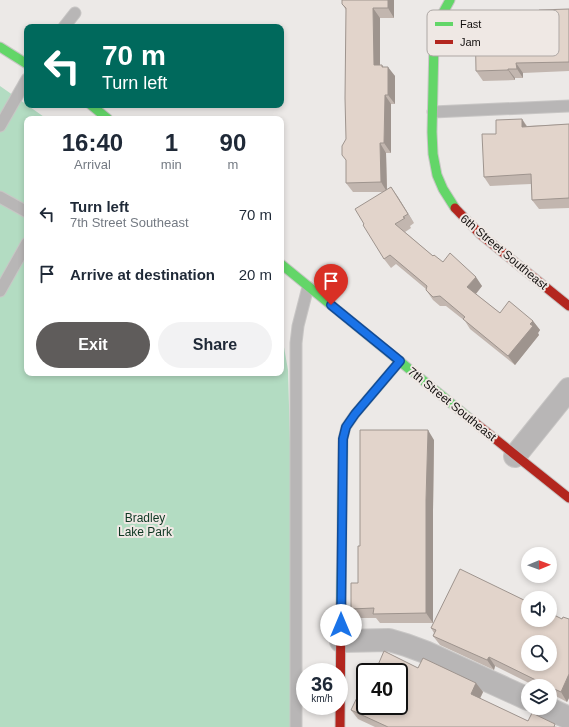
<!DOCTYPE html>
<style>
:root{--surface:#fff;--page:#f2f2f3;--text:#1f2937;--muted:#747a83;--accent:#5f5c5b}
body{margin:0;font-family:Arial,sans-serif;background:var(--page);color:var(--text);height:100vh;display:flex;flex-direction:column;font-size:15px;white-space:nowrap}
*{box-sizing:border-box;margin:0}
p{font-size:13px;color:var(--muted)}
.icon{flex:none;width:22px;height:22px;fill:none;stroke:currentColor;stroke-width:2;stroke-linecap:round;stroke-linejoin:round}
.map{position:relative;flex:1;overflow:hidden}
.sheet{position:absolute;left:24px;top:116px;width:260px;height:260px;display:flex;flex-direction:column;background:var(--surface);border-radius:8px;box-shadow:0 2px 6px #0003}
.sheet>*{flex:none}
.hud{position:absolute;left:24px;top:24px;width:260px;height:84px;border-radius:8px;box-shadow:0 2px 6px #0003;background:#00695c;color:#fff;overflow:hidden}
.needle{width:26px;rotate:89deg}
.fabs{position:absolute;left:521px;top:547px;display:grid;gap:8px}
.fabs a{display:grid;place-items:center;width:36px;height:36px;border-radius:50%;background:var(--surface);box-shadow:0 2px 6px #0003;font-size:20px}
.speed{position:absolute;left:296px;top:663px;display:flex;gap:8px;font-size:20px;font-weight:700;text-align:center}
.speed>*{display:grid;place-content:center;width:52px;height:52px;border-radius:50%;background:var(--surface);box-shadow:0 2px 6px #0003;line-height:1}
.speed small{font-size:10px;font-weight:400}
.speed .limit{border:2px solid #111;border-radius:6px;background:#fff;color:#111}
.pin{position:absolute;display:grid;place-items:center;width:34px;height:34px;color:#fff;margin:-41px -17px;border-radius:50% 50% 50% 0;rotate:-45deg;box-shadow:0 0 4px #0007}
.pin .icon{rotate:45deg}
.me{position:absolute;width:44px;margin:-22px;rotate:0deg;stroke-linejoin:round;filter:drop-shadow(0 0 3px #0008)}
.turn{display:flex;align-items:center;gap:14px;height:84px;padding:0 12px;font-size:18px}
.turn .icon{width:52px;height:52px;stroke-width:2.5}
.turn b{display:block;font-size:28px;line-height:34px}
.eta{display:flex;justify-content:space-evenly;align-items:center;height:68px;text-align:center}
.eta b{font-size:24px;font-weight:700;line-height:28px}
.action{display:flex;gap:8px;margin-top:auto;padding:8px 12px}
.action a{flex:1;height:46px;border-radius:24px;background:var(--accent);color:#fff;font-size:16px;font-weight:700;line-height:46px;text-align:center}
.action a+a{background:var(--page);color:var(--text)}
ul{padding:0;list-style:none}
li{display:flex;align-items:center;gap:12px;height:60px;padding:0 12px}
li div{flex:1}
li b{display:block;font-size:15px}
li em{font-style:normal}
.map>svg:first-child{display:block}
.green{fill:#b3dcc2}
.lines{fill:none;stroke-linecap:round;stroke-linejoin:round}
.lane-casing{stroke:#c8c6c5;stroke-width:13}
.street-casing{stroke:#c8c6c5;stroke-width:24}
.fast-casing{stroke:#c8c6c5;stroke-width:11}
.jam-casing{stroke:#c8c6c5;stroke-width:11}
.lane{stroke:#b8b6b6;stroke-width:11}
.street{stroke:#b8b6b6;stroke-width:22}
.fast{stroke:#63d668;stroke-width:9}
.jam{stroke:#b3261e;stroke-width:9}
.wall{fill:#c2b6af}
.shaded-wall{fill:#9e948e}
.building{fill:#e2d4cb;stroke:#9e948e;fill-rule:evenodd}
.route-casing{stroke:#114b97;stroke-width:10}
.route{stroke:#1a73e8;stroke-width:7}
.labels{text-anchor:middle;dominant-baseline:central;stroke-width:4;stroke-linejoin:round;paint-order:stroke}
.street-label{font-size:12px;fill:#13100f;stroke:#efe8e4}
.park-label{font-size:12px;fill:#0e3722;stroke:#efe8e4}
.key{fill:#efe8e4;stroke:#ada7a4;stroke-width:1}
.key-label{font-size:11px;fill:#13100f}
</style>
<div class="map">
<svg width="569" height="727" viewBox="0 0 569 727">
<rect width="100%" height="100%" fill="#ece9e7"/>
<path class="green" d="M0,86L47,119H27V373H281V330L288,370L292,515L291,727H0Z"/>
<g class="lines">
<defs>
<path id="lane" d="M64,27L75,13
M433,112L569,106
M0,126L27,79
M0,197L27,212
M0,291L27,243
M296,727V343L298,326L308,287"/>
<path id="street" d="M515,456L569,389
M341,641L389,640L406,645L425,652L528,699
M547,708L569,718"/>
<path id="fast" d="M450,0L439,20L434,42L432,132L433,154L437,175L443,189L455,208
M0,47L27,64
M91,105L108,119
M281,264L469,418
M341,604L343,439L346,427L355,414L400,361"/>
<path id="jam" d="M455,208L480,234L569,306
M469,418L569,498
M340,727L341,604"/>
</defs>
<use href="#lane" class="lane-casing"/>
<use href="#street" class="street-casing"/>
<use href="#fast" class="fast-casing"/>
<use href="#jam" class="jam-casing"/>
<use href="#lane" class="lane"/>
<use href="#street" class="street"/>
<use href="#fast" class="fast"/>
<use href="#jam" class="jam"/>
</g>
<path class="wall" d="M342,0H394V18H380V65H382L383,67L395,76V104H391V153H386L387,190L391,187L414,223L410,226L411,228L405,232L433,256L482,286L476,294L500,313L533,321L540,330L538,333L539,335L515,365L470,329L465,321L446,306H440L433,300L426,290V289L396,264L391,268L384,259L364,224L384,192H353L346,183V10L342,4Z
M569,9V71L523,73V78H515V80L483,81L476,71L522,15L539,12Z
M522,119L527,126L569,124V208L539,209L532,200L531,184L490,186L484,177L496,134Z
M434,440L433,510V623H380L376,618H357L351,609L358,583L360,546Z
M562,619H569V698L567,702L550,693V686H535L495,666L494,670L440,645L433,636L434,633L431,628Z
M418,668L476,683L483,692L480,699L528,721L558,727H375L358,719L351,710Z"/>
<path class="shaded-wall" d="M388,0H394V18L388,8Z
M373,8L380,18V74L374,65Z
M516,63L523,73V78L517,69Z
M382,65L388,74V67L395,76V104L388,95Z
M508,69L515,78V80L508,70Z
M385,95L391,104V153L384,143Z
M522,119L528,129L522,127Z
M380,143L386,153L387,192L381,182Z
M391,187L398,197L414,223L408,214Z
M476,277L482,286L474,296L467,287Z
M533,321L540,330L538,333L539,335L515,365L508,356Z
M428,430L434,440L433,510V623L426,613V500Z
M489,657L495,666L494,670L487,660Z
M569,674V698L567,702L561,692Z
M476,683L483,692L477,704L471,694Z"/>
<path class="building" d="M342,0H388V8H373L374,65H382V67H388V95H385L384,143H380L381,182L346,183V160L342,155V146L346,139L345,98L346,8L342,4Z
M569,9V62L516,63L517,69H508V70L476,71L475,17L522,15V12H539V10Z
M522,119V127L569,124V198L532,200L531,174L484,177L482,134H496V120Z
M391,187L408,214L403,217L405,218L395,224L433,256L434,255L443,262L450,253L476,277L467,287L500,313L509,301L533,321L530,324L533,326L508,356L463,319L465,317L440,296L433,297L426,290L427,286L390,255L384,259L363,225L364,224L355,209Z
M360,430H428L426,500V613L373,614L374,608L351,609V583H358V546H360Z
M460,569L528,602V620H550V613L562,619L563,617L569,619V674L561,692L550,687V686H548L489,657L487,660L433,636L436,630L431,628ZM528,642H550V664H528Z
M384,651L418,668L423,658L476,683L471,694L528,721L532,713L555,724L554,727H388L351,710L365,681V706H399V672H375Z"/>
<g class="lines">
<defs>
<path id="route" d="M331,305L400,361L355,414L346,427L343,439L341,625"/>
</defs>
<use href="#route" class="route-casing"/>
<use href="#route" class="route"/>
</g>
<g class="labels">
<g class="street-label">
<text transform="translate(504 252) rotate(40)">6th Street Southeast</text>
<text transform="translate(452 404) rotate(39)">7th Street Southeast</text>
</g>
<g class="park-label">
<text x="145" y="518">Bradley<tspan x="145" dy="14">Lake Park</tspan></text>
</g>
</g>
<rect x="427" y="10" width="132" height="46" rx="6" class="key"/>
<rect x="435" y="22" width="18" height="4" fill="#63d668"/>
<rect x="435" y="40" width="18" height="4" fill="#b3261e"/>
<g class="key-label">
<text x="460" y="28">Fast</text>
<text x="460" y="46">Jam</text>
</g>
</svg>
<div class="fabs">
<a><svg class="needle" viewBox="-14 -14 28 28"><path d="M0-13l5 13h-10z" fill="#e53935"/><path d="M0 13l5-13h-10z" fill="#747a83"/></svg></a>
<a><svg class="icon" aria-label="sound" viewBox="0 0 24 24"><path d="M4 9h4l5-4v14l-5-4H4zM17 9q2 3 0 6"/></svg></a>
<a><svg class="icon" aria-label="search" viewBox="0 0 24 24"><circle cx="10" cy="10" r="6"/><path d="M15 15l6 6"/></svg></a>
<a><svg class="icon" aria-label="layers" viewBox="0 0 24 24"><path d="M12 4l9 5-9 5-9-5zM3 14l9 5 9-5"/></svg></a>
</div>
<div class="speed"><div>36<small>km/h</small></div><div class="limit">40</div></div>
<div class="pin" style="left:331px;top:305px;background:#d93025"><svg class="icon" aria-label="arrive" viewBox="0 0 24 24"><path d="M6 21V4h12l-3 4 3 4H6"/></svg></div>
<svg class="me" style="left:341px;top:625px" viewBox="-20 -20 40 40"><circle r="19" fill="#fff"/><path d="M0-13L10 11 0 6-10 11z" fill="#1a73e8"/></svg>
<div class="hud">
<div class="turn"><svg class="icon" aria-label="left" viewBox="0 0 24 24"><path d="M17 20v-9H6M10 6l-5 5 5 5"/></svg><div><b>70 m</b>Turn left</div></div>
</div>
<section class="sheet">
<div class="eta">
<div><b>16:40</b><p>Arrival</p></div>
<div><b>1</b><p>min</p></div>
<div><b>90</b><p>m</p></div>
</div>
<ul>
<li><svg class="icon" aria-label="left" viewBox="0 0 24 24"><path d="M17 20v-9H6M10 6l-5 5 5 5"/></svg><div><b>Turn left</b><p>7th Street Southeast</p></div><em>70 m</em></li>
<li><svg class="icon" aria-label="arrive" viewBox="0 0 24 24"><path d="M6 21V4h12l-3 4 3 4H6"/></svg><div><b>Arrive at destination</b></div><em>20 m</em></li>
</ul>
<div class="action"><a>Exit</a><a>Share</a></div>
</section>
</div>
